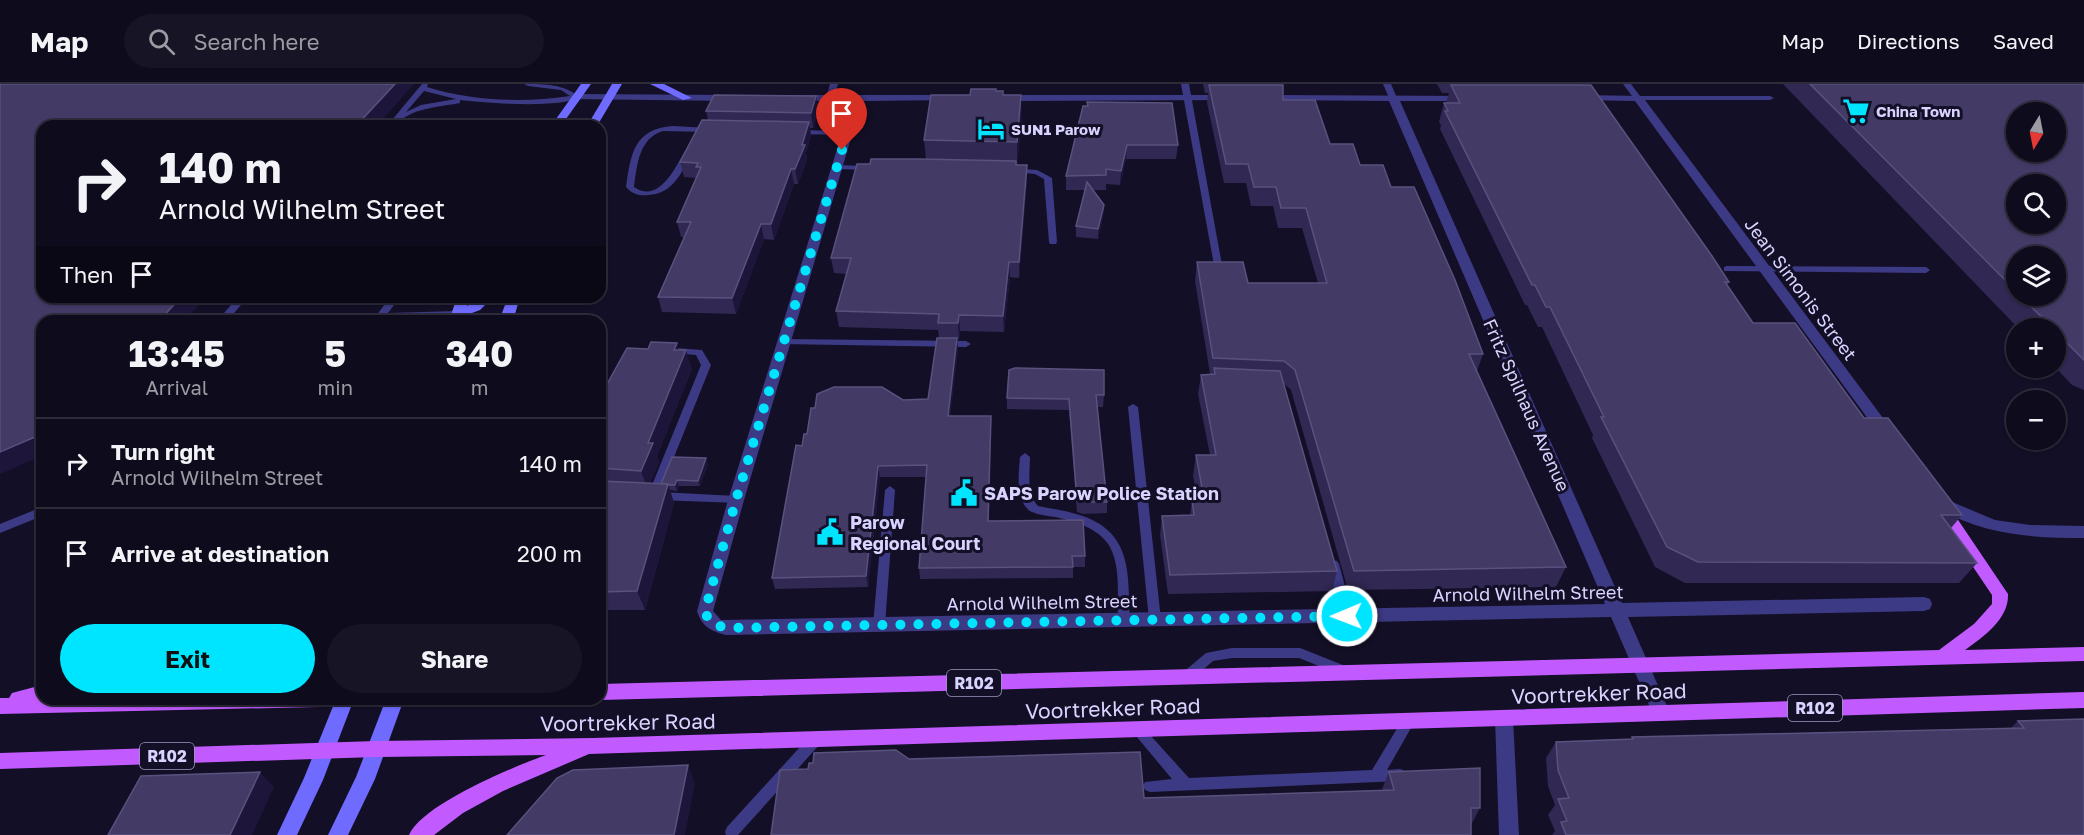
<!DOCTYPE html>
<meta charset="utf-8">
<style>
:root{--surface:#0e0b1c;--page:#171425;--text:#f1f3f6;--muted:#9b9ba3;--line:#2e2b3b;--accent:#00e5ff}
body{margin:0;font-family:"Golos Text",sans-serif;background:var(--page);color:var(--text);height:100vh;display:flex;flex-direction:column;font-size:22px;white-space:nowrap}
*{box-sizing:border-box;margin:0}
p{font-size:20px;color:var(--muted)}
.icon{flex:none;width:33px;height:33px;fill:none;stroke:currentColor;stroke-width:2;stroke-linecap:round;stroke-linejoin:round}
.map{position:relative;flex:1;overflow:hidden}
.side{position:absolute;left:36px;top:231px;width:570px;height:390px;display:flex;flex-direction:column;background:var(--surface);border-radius:18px;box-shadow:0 2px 4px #0004,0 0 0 2px var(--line)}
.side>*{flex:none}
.top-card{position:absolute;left:36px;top:36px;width:570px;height:183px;border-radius:18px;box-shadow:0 2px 4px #0004,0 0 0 2px var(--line);background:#0e0b1c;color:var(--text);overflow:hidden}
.needle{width:39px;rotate:190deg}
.buttons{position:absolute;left:2006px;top:18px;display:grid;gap:12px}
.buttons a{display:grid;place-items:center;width:60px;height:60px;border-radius:50%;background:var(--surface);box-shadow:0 2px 4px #0004,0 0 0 2px var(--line);font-size:30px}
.pin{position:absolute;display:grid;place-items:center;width:51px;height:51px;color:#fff;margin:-62px -26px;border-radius:50% 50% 50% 0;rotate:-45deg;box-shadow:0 0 6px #0007}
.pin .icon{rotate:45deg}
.me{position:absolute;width:66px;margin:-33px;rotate:269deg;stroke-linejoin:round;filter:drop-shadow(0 0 4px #0008)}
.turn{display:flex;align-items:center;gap:21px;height:126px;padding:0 24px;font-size:27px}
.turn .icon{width:78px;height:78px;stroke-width:2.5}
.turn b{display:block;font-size:42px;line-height:51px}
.then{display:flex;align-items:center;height:57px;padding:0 24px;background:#0003;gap:12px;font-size:22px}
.eta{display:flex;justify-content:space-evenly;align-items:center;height:102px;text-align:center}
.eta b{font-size:36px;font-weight:700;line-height:42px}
.cta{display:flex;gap:12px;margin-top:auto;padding:12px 24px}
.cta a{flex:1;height:69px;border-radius:36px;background:var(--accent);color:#111;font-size:24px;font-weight:700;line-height:69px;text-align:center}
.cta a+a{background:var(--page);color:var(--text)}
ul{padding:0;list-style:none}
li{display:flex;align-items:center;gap:18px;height:90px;padding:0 24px;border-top:2px solid var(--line)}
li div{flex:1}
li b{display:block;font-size:22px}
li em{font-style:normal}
header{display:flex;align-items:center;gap:36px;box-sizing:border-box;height:84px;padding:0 30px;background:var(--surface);border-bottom:2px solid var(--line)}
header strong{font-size:28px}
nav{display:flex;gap:33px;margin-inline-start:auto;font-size:21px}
.search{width:420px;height:54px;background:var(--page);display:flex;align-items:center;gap:15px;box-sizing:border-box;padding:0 21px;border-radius:33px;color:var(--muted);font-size:22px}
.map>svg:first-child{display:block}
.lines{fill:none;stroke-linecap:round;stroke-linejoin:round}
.lane{fill:#3d3a85;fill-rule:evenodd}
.street{fill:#3d3a85;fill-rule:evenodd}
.secondary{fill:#6f6bff;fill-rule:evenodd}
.primary{fill:#c25bff;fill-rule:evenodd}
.wall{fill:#312854;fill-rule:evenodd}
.shaded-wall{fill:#1d163a}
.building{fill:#433a66;stroke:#5a527e;stroke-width:1.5;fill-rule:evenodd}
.route{stroke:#00e5ff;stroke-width:10;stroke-dasharray:0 18}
.labels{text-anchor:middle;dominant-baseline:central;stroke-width:6;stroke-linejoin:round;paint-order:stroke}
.far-poi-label{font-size:15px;font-weight:bold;fill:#d9d4ff;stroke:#130f26;text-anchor:start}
.shield{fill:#130f26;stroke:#9e99be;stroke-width:1.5}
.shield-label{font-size:16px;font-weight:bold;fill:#d9d4ff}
.street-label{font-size:18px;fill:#d9d4ff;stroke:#130f26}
.poi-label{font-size:18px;font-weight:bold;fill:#d9d4ff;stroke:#130f26;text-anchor:start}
.near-street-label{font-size:21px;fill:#d9d4ff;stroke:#130f26}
</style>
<header>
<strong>Map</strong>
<div class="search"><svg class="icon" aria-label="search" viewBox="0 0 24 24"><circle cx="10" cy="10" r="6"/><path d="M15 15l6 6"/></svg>Search here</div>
<nav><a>Map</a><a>Directions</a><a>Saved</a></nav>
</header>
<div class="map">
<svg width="2084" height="751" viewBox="0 0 2084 751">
<rect width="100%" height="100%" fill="#130f26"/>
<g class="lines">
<path class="lane" d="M422,0H428L427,3C472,17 522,19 570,12L561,6L528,2L524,0C546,0 563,0 580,13C558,25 486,19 460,16V19C439,23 409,24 395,42H387ZM424,7L456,15L421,21L406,28Z
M830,0H838L834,14L830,16L826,14Z
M1181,0H1189L1222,181L1218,184L1214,181Z
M1383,0H1391L1397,14L1396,16H1390Z
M1623,0H1631L1640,12H1770L1774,14L1770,16H1635Z
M453,36L460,38L457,42H449Z
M673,42L709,44L713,46L709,48L663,47C639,54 637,81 634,103C659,120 675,84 685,67H688L692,69C682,88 673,110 648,111C639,112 632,110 626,103C631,69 634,45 673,42Z
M793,46L847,47L851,49L847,51L796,50L792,48Z
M833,81L869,82L873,84L869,86L836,85H833Z
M1011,84L1037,86L1052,94L1057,158L1056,160H1050L1049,158L1044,95L1035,90L1011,88Z
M1727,182L1926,183L1930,186L1926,189L1724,187V183Z
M238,213H248L227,237H217Z
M390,213H400L388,229L458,227L463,230L458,233L384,235L382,237H376L374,235Z
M783,255L966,257L971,260L966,263L780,260L778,258Z
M675,264L702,266L711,281L660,408L736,412L740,413L741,416L740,419L657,416L649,414L648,411L701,281L696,271L672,269L670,267Z
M1133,320L1138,323L1161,536L1159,539L1155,541L1151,539L1149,536L1128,323Z
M1025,369L1030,373C1030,389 1026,409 1038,422C1053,425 1068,427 1083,432C1133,450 1128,491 1130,536L1128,539L1124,541L1120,539L1118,536C1117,513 1121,484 1110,463C1099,444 1075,437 1055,433C1048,432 1039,431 1032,428C1027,426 1023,420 1021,414C1017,402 1019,386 1020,373Z
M890,402L895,406L885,541L883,544L879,546L875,544L873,541L885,406Z
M42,423V432L0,449V440Z
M1333,476L1337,477L1339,480L1353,532L1351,535L1347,537L1343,535L1341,532L1327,480L1329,477Z
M1232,564H1300L1348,583L1350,587L1348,591L1344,592L1299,574H1232L1213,577L1189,598L1185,599L1181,598L1179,594L1181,590L1206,569Z
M1409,631L1414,633L1415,637L1387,686L1400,685L1405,687L1407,691L1405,695L1400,697L1150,708L1145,706L1143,702L1145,698L1172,695L1131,646L1132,642L1137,640L1142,642L1189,694L1372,686L1404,633Z
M815,650L820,652L822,656L820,660L738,751H726L725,748L727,743L810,652Z"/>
<path class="street" d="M576,10L732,11L737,14L732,17L572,15V11Z
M951,11L956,14L955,16L862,17L744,416L713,527L721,536L1605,520L1389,17L1259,16L1258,14L1263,11L1471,12L1472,14L1467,17H1400L1622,519L1924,513L1930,515L1932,520L1930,525L1924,527L1628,533L1670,629L1667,635L1661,637L1655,635L1611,533L726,551C711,547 702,543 697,527L728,416L852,17H798L793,14L798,11Z
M1227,11L1232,14L1231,16L1002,17L997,14L1002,11Z
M1581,11L1642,12L1892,346L1894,350L1892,354H1882L1635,17L1577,16L1576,14Z
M1945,415L1995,436L2030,441L2084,442V454C2032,454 1985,451 1939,425L1937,421L1939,417Z
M1504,626L1510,628L1513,634L1519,751H1499L1495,634L1498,628Z"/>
<path class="secondary" d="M581,0H591L561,42H551Z
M612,0H622L597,42H587Z
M650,0H664L692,14L683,16Z
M457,213H469L467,222L479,213H493L480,226L464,232L463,237H449Z
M508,213H520L513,237H499Z
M336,615H354L323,696L297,751H277L304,694Z
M386,615H404L375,695L348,751H328L356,693Z"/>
<path class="primary" d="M1942,419L1948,421L2008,510C2009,535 1984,552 1965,566L2084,563V577L600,616L598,615H600V600L1939,566L1974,540L1992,520V511L1934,425L1936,421Z
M42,601V615H327L324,620L318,623L0,630V614H9L12,609Z
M2084,608V624L589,670L503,707L463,729L434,751H409C423,720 513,683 546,671L376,673L0,685V669L376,657L593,654Z"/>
</g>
<path class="wall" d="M1203,0H1282L1283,16L1330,60L1391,103L1483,270L1477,287L1566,483L1556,503L1348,506L1291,306L1283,299L1337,487L1332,507L1168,510L1160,451L1162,432L1190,431L1192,416H1197L1193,391L1196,371H1210L1198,310L1201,291L1210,290L1195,197L1197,178L1248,199H1318L1302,144H1278L1273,122H1251L1246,99H1224L1207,19L1208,9H1205Z
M1437,0H1582L1729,198L1727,202L1753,239L1864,334L1962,431L1951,444L1977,479L1959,499H1685L1655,483L1592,354L1593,351L1542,243H1538L1527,221H1525L1440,45L1441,41L1439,38L1444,19H1446L1449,9H1442Z
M1783,0H2084V306L2072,301L2055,283V244H2018ZM2016,172L2055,212H2016Z
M996,7L1003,11L1022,35L1017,81H1027V96L1019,194L1010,193L1004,248L960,247L959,255H957L958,265L950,332H991L989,437L1085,472V483H1073V494L920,495L919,484L926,393H880L868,503L775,505L772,494L802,362L807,350L903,316L928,315L939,254L938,246L839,243L836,227L847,190L834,189L831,174L926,75L924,56L970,11Z
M1083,22L1178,61L1176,75H1126L1120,101L1106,100V106H1093L1104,121L1103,132L1098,155L1076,153V142L1085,106H1066V92Z
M706,27H819L813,44H810L811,52L806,69L807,76L798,100H794L774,156L764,155L736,230L662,228L658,213L684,153H681L677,138L696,94L684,93L680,78L708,36Z
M677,259L679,266L692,285L657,372L659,378L650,399L661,400L708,380L700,402H679L677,407L670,406L674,419L645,526H600V281L607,300L648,265Z
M1104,311L1103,323H1097L1107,418V429L1083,430L1077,428L1069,326L1007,325V314Z
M2084,635V751H1552L1555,747L1548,731L1555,721L1548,702L1546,674L1556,658L1630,655L1632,653L2010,645L2018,637Z
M909,675L1144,714L1383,706L1382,705L1389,688L1480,724L1471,741V751L808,685Z"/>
<path class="shaded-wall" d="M395,0H414L377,42H356Z
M1021,11L1022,35L1017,83V58Z
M816,12L819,27L813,44L811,29Z
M809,38L811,52L806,69L807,76L798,100L795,85Z
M1127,61L1126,75L1120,101L1121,87Z
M1027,81V96L1019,194V178Z
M791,85L794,100L774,156L771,140Z
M1104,121L1103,132L1098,155V145Z
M761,140L764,155L736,230L732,214Z
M1009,178L1010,193L1004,248L1003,232Z
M181,213H206L184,237H159Z
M959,231L960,247L959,255L958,239Z
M957,254L958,265L949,343L948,332Z
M677,259L682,277L686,266L692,285L657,372L659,378L648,406L641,387L674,266Z
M601,281L607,300L600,315V282Z
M991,332V343L988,448V437Z
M42,350V372L0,390V368Z
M706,374L708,380L700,402L698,397Z
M878,382L880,393L868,503L866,492Z
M677,396L679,402L677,407L675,401Z
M668,400L674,419L645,526L637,507Z
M688,681L695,699L685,751H674Z
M260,688L274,703L252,751H230Z"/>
<path class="building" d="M0,0H395L356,42H42V213H181L159,237H42V350L0,368Z
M1810,0H2084V276L2055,247V244H2053L2020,212H2055V172H2016V207ZM2016,28H2055V68H2016ZM2016,100H2055V140H2016Z
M1209,1H1283V16H1315L1330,60H1353L1360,81H1383L1391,103H1414L1455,196L1483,270H1469L1566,483L1354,487L1295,286L1284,277L1213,274L1197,178H1243L1248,199H1327L1306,124H1281L1276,103H1254L1248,80H1226Z
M1451,1H1591L1712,172L1729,198H1725L1753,239H1795L1864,334H1888L1962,431H1941L1977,479L1698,478L1667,463L1601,333H1604L1550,223H1546L1535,201H1532L1445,27H1448L1444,19H1460Z
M971,5H996V7H1003V11H1021L1017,58L924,56L931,11H970Z
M714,11L816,12L811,29L706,27Z
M1087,18L1172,19L1178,61H1127L1121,87L1106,85V91L1066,92L1083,22H1088Z
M702,36L809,38L802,61H805L795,85H791L771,140H761L732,214L658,213L691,138H677L701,83H696L698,79L680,78Z
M871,75H918L1016,77V81H1027L1019,178H1009L1003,232L959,231L958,239H938L939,230L836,227L851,174H831L857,80H870Z
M1087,98L1104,121L1098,145L1076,142Z
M937,254H957L948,332H991L988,437L1083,436L1085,472H1072L1073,483L919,484L927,381L878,382L866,492L772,494L796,361L802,362L804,350H807L811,324H815L817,310L834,303H882L903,316L928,315Z
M651,258L677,259L674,266H686L648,359H653L641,387L600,384V313L627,264L648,265Z
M1015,284L1104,286V311H1096L1107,418H1083L1077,417L1069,315L1007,314L1009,286Z
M1214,284L1280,287L1337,487L1170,491L1162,432L1194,431L1192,416L1204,415L1196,371H1216L1201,291L1215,290Z
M672,373L706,374L698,397L677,396L675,401L661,400Z
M600,397L668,400L637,507L600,508Z
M2084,635V751H1566L1561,738L1567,737L1558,715L1569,714L1558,686L1556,658L1633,655L1632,653L2024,644L2018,637Z
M896,666L909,675L1140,668L1144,714L1394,706L1389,688L1480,684V724H1471V751H771L780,686L808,685L809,679H813L814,669Z
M688,681L674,751H507L557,694L573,686Z
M260,688L230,751H108L141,692Z"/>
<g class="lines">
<path class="route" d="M842,66L736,416L705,527C708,538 715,541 726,544L1347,532"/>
</g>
<defs>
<symbol id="supermarket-bare" viewBox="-9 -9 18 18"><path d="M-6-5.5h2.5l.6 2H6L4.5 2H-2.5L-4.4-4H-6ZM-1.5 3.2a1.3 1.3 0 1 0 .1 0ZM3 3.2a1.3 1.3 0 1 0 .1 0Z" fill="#00e5ff" stroke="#130f26" stroke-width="2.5" paint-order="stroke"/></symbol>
<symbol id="hotel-bare" viewBox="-9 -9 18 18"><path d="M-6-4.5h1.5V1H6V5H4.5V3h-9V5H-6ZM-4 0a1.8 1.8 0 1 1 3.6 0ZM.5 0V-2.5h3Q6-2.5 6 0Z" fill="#00e5ff" stroke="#130f26" stroke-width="2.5" paint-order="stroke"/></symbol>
<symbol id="civic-bare" viewBox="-9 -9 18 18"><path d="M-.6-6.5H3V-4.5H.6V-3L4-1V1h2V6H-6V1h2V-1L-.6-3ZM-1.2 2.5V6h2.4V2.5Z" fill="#00e5ff" stroke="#130f26" stroke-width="2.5" paint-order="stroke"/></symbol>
</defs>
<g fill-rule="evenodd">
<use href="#supermarket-bare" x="1837" y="8" width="38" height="38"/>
<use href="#hotel-bare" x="972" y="26" width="38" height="38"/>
<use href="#civic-bare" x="945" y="390" width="38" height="38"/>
<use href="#civic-bare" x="811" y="429" width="38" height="38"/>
</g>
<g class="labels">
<g class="far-poi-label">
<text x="1876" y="27">China Town</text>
<text x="1011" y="45">SUN1 Parow</text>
</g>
<g class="shield">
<rect x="947" y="586" width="54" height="26" rx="4.5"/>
<rect x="1788" y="611" width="54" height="26" rx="4.5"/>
<rect x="140" y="659" width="54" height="26" rx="4.5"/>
</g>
<g class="shield-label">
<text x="974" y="599">R102</text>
<text x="1815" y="624">R102</text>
<text x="167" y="672">R102</text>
</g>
<g class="street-label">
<text transform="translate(1801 205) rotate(53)">Jean Simonis Street</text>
<text transform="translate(1527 321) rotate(66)">Fritz Spilhaus Avenue</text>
<text transform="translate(1528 509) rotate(-1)">Arnold Wilhelm Street</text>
<text transform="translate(1042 518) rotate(-1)">Arnold Wilhelm Street</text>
</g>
<g class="poi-label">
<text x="984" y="409">SAPS Parow Police Station</text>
<text x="850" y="438">Parow<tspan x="850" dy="21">Regional Court</tspan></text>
</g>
<g class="near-street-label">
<text transform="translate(1599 609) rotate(-2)">Voortrekker Road</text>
<text transform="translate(1113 624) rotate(-2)">Voortrekker Road</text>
<text transform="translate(628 638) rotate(-1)">Voortrekker Road</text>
</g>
</g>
</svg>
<div class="buttons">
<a><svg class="needle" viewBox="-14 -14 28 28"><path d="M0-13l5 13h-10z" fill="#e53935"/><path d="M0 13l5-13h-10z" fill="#9b9ba3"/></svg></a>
<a><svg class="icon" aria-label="search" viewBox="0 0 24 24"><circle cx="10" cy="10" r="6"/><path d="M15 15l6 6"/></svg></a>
<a><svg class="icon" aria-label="layers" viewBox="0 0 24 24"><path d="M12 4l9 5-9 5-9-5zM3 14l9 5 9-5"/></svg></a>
<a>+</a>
<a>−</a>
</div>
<div class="pin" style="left:842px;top:66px;background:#d93025"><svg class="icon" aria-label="arrive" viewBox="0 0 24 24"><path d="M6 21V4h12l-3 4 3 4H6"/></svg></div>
<svg class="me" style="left:1347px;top:532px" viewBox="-20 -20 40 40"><circle r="17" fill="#00e5ff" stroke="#fff" stroke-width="3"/><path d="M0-11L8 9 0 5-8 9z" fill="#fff"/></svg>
<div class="top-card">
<div class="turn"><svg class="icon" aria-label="right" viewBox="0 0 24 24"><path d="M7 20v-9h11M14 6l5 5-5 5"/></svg><div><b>140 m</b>Arnold Wilhelm Street</div></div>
<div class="then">Then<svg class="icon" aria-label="arrive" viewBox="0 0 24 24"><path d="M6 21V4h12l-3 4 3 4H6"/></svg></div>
</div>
<section class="side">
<div class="eta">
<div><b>13:45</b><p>Arrival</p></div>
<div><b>5</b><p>min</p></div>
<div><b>340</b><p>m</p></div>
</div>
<ul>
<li><svg class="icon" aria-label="right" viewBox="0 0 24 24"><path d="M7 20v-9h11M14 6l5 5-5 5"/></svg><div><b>Turn right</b><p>Arnold Wilhelm Street</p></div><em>140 m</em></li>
<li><svg class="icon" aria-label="arrive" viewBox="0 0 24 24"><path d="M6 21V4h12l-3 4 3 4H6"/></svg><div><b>Arrive at destination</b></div><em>200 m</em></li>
</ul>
<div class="cta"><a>Exit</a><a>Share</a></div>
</section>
</div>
